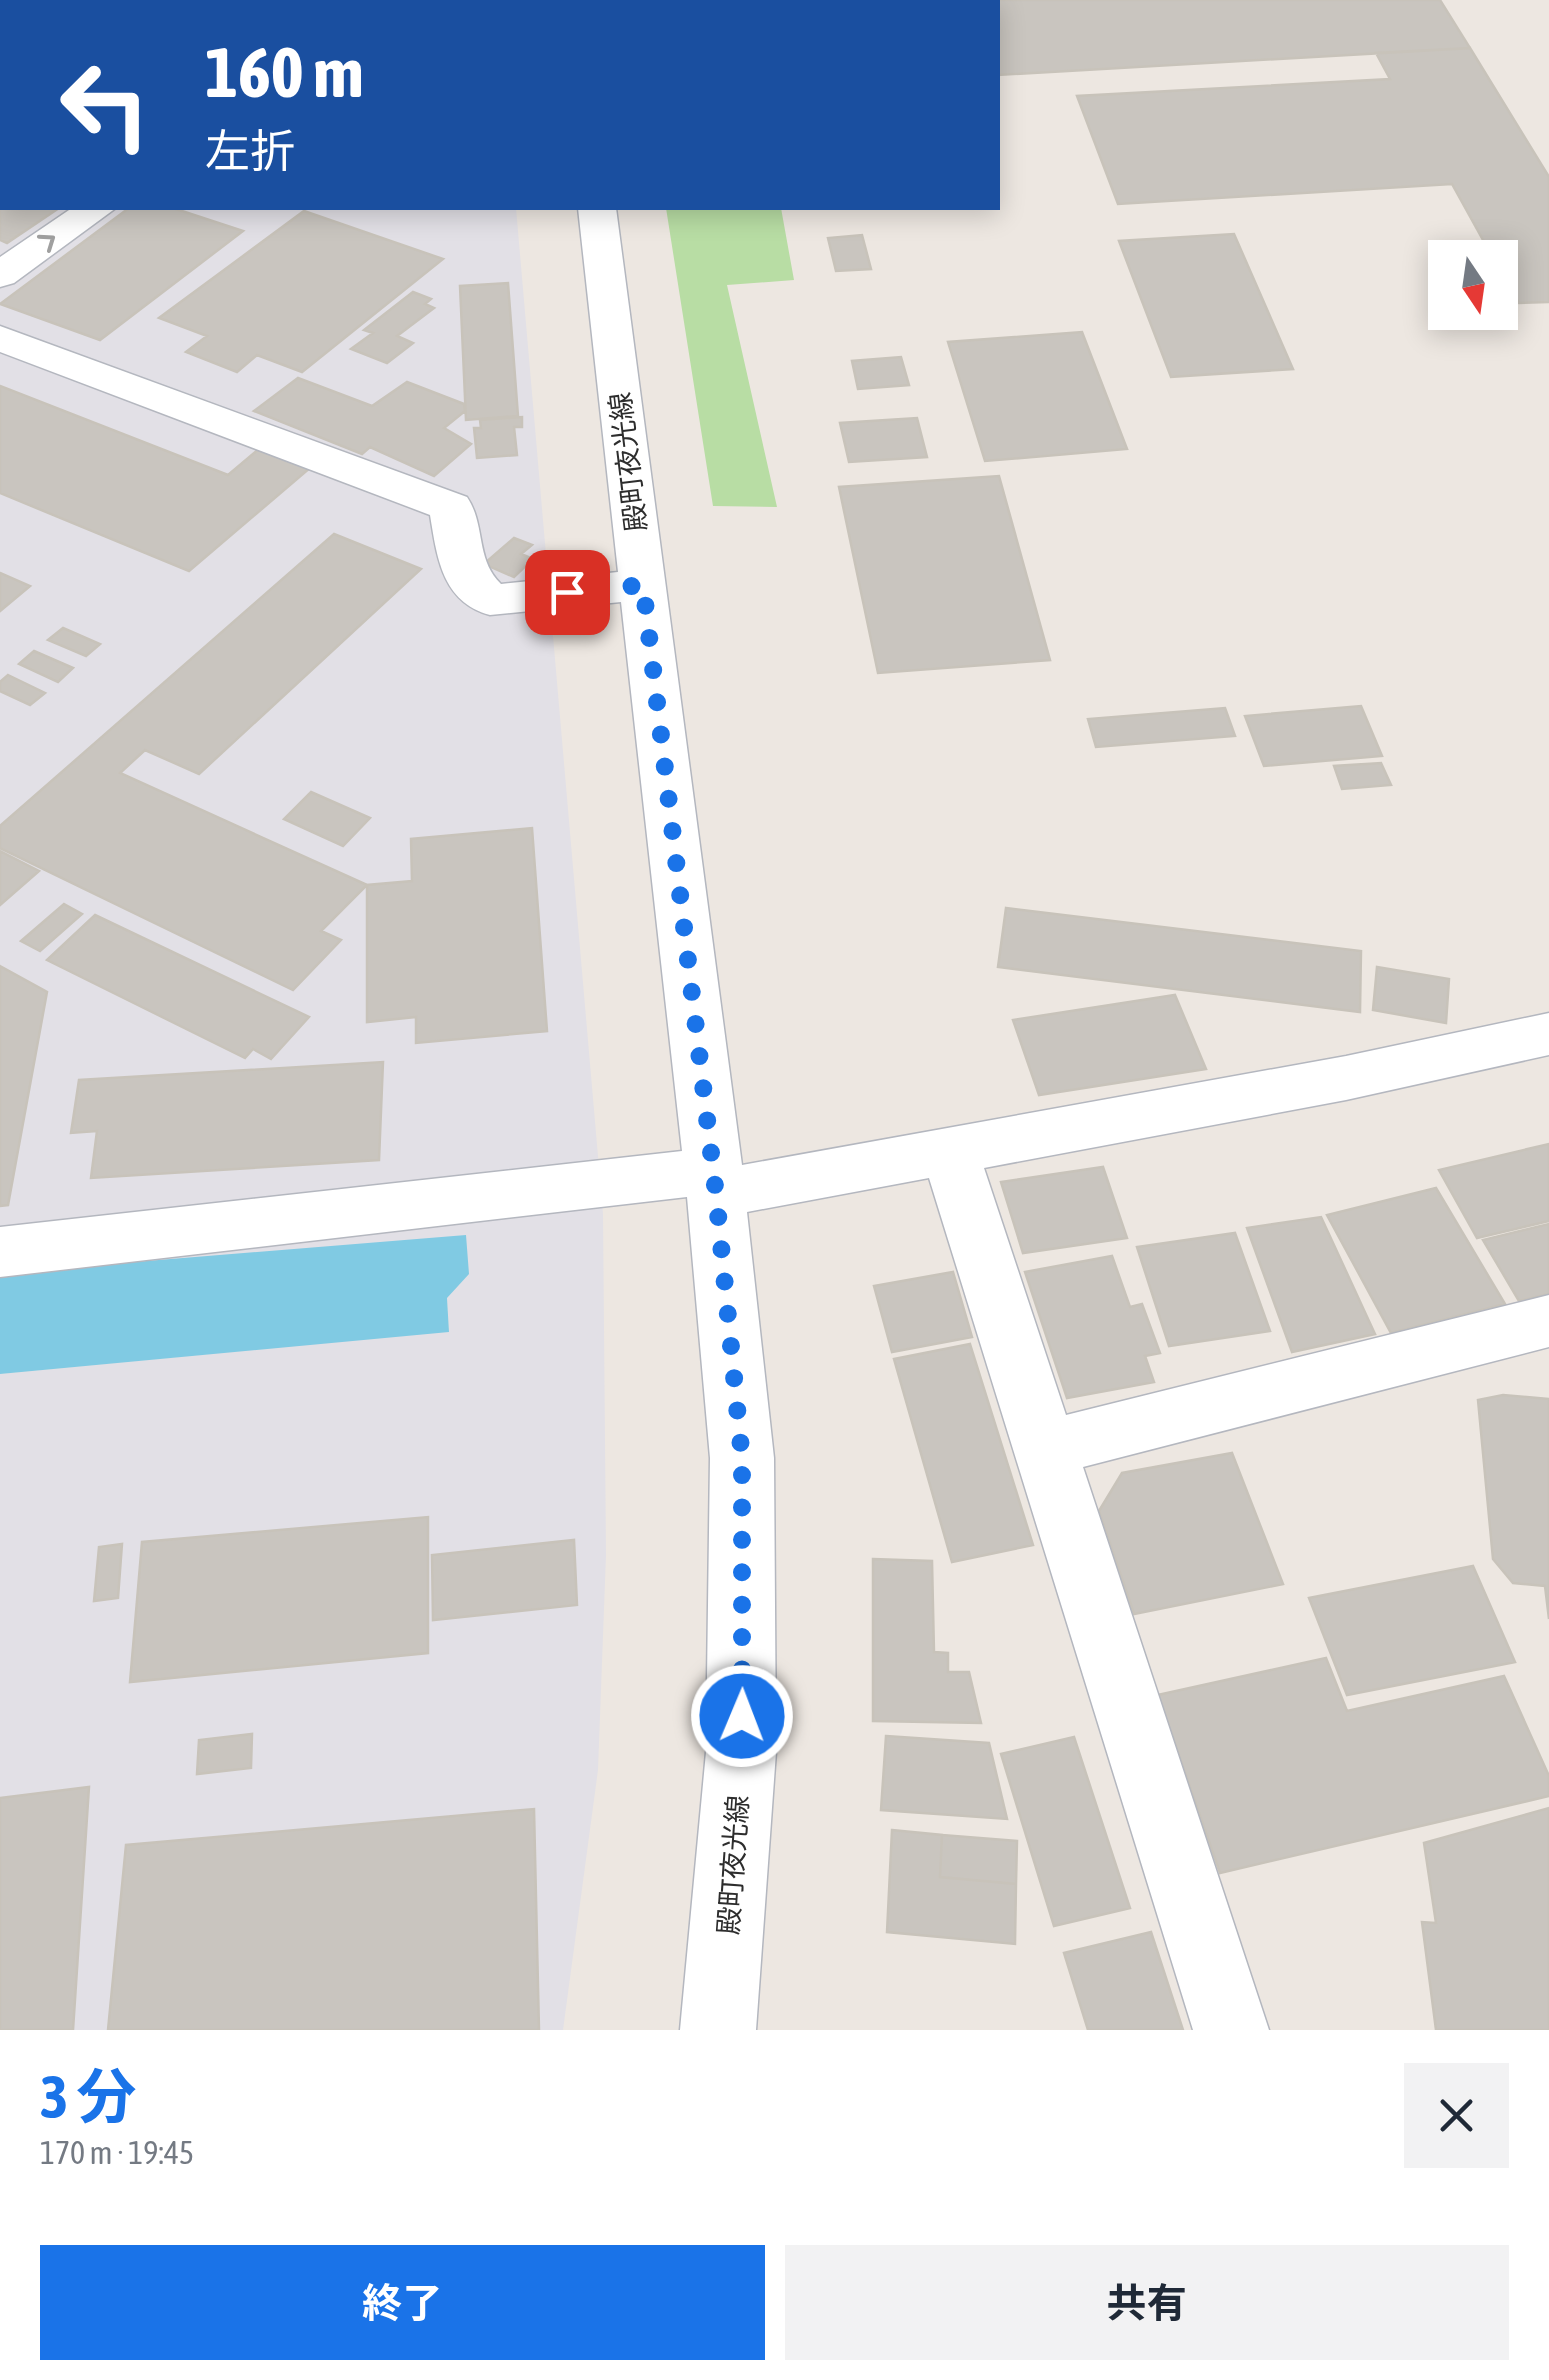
<!DOCTYPE html>
<html lang="ja">
<meta charset="utf-8">
<style>
:root{--surface:#fff;--page:#f2f2f3;--text:#1f2937;--muted:#747a83;--accent:#1a73e8}
body{margin:0;font-family:"Asap Condensed","Noto Sans JP",sans-serif;background:var(--page);color:var(--text);height:100vh;display:flex;flex-direction:column;font-size:38px;white-space:nowrap}
*{box-sizing:border-box;margin:0}
p{font-size:32px;color:var(--muted)}
.icon{flex:none;width:55px;height:55px;fill:none;stroke:currentColor;stroke-width:2;stroke-linecap:round;stroke-linejoin:round}
.map{position:relative;height:2030px;overflow:hidden}
.details{display:flex;flex-direction:column;background:var(--surface);flex:1}
.details>*{flex:none}
.guide{position:absolute;left:0px;top:0px;width:1000px;height:210px;box-shadow:0 5px 25px #0003;background:#1a4fa0;color:#fff;overflow:hidden}
.needle{width:65px;rotate:167deg}
.tools{position:absolute;left:1428px;top:240px;display:grid;gap:20px}
.tools a{display:grid;place-items:center;width:90px;height:90px;border-radius:0px;background:var(--surface);box-shadow:0 5px 25px #0003;font-size:50px}
.pin{position:absolute;display:grid;place-items:center;width:85px;height:85px;color:#fff;margin:-42px;border-radius:20px;box-shadow:0 5px 15px #0006}
.me{position:absolute;width:110px;margin:-55px;rotate:1deg;stroke-linejoin:round;filter:drop-shadow(0 0 8px #0008)}
.turn{display:flex;align-items:center;gap:35px;height:210px;padding:0 40px;font-size:45px}
.turn .icon{width:130px;height:130px;stroke-width:2.5}
.turn b{display:block;font-size:70px;line-height:85px}
.round{display:grid;place-items:center;flex:none;width:105px;height:105px;border-radius:0px;background:var(--page)}
.headline{display:flex;align-items:center;justify-content:space-between;height:170px;padding:0 40px}
h1{font-size:60px;font-weight:700;line-height:75px;color:var(--accent)}
.action{display:flex;gap:20px;margin-top:auto;padding:20px 40px}
.action a{flex:1;height:115px;border-radius:0px;background:var(--accent);color:#fff;font-size:40px;font-weight:700;line-height:115px;text-align:center}
.action a+a{background:var(--page);color:var(--text)}
.map>svg:first-child{display:block}
.industrial{fill:#e2e0e6}
.green{fill:#b8dda4}
.water{fill:#80cae3}
.building{fill:#c9c5bf;stroke:#c8c3ba;stroke-width:2.5}
.lines{fill:none;stroke-linecap:round;stroke-linejoin:round}
.minor-casing{stroke:#b4b7bf;stroke-width:3}
.minor{fill:#fff;fill-rule:evenodd}
.oneway{stroke:#a0a0a0}
.route{stroke:#1a73e8;stroke-width:18;stroke-dasharray:0 32.4}
.labels{text-anchor:middle;dominant-baseline:central;stroke-width:10;stroke-linejoin:round;paint-order:stroke}
.street-label{font-size:28px;fill:#2d2d2d;stroke:#fff}
</style>
<div class="map">
<svg width="1549" height="2030" viewBox="0 0 1549 2030">
<rect width="100%" height="100%" fill="#ede7e1"/>
<path class="industrial" d="M0,0H500L2,2V208H516L603,1214L606,1555L598,1770L563,2030H0V1374L449,1331L447,1298L0,1273Z"/>
<path class="green" d="M666,208H781L794,280L727,285L777,507L713,506Z"/>
<path class="water" d="M466,1235L469,1274L447,1298L449,1332L0,1374V1273Z"/>
<path class="building" d="M0,0H80L2,2V21Z
M876,0H1440L1470,48L998,75V2Z
M1470,48L1549,177V302L1519,303L1500,270V258H1493L1452,184L1118,204L1077,96L1390,79L1376,53Z
M0,76L2,208H59L7,243L0,240Z
M129,208H173L243,231L100,340L0,304Z
M304,211L443,259L302,372L257,355L237,372L186,352L207,336L159,318Z
M1234,234L1293,369L1171,377L1119,241Z
M862,235L871,269L836,271L828,238Z
M508,283L518,416L466,420L460,286Z
M413,292L431,299L425,304L434,308L397,336L413,343L387,363L351,349L373,333L364,330Z
M1082,332L1127,449L985,461L948,342Z
M901,357L909,385L858,389L852,361Z
M298,378L372,406L407,382L464,404L465,411L444,428L471,444L434,476L370,447L362,454L254,411Z
M0,386L228,475L260,448L310,468L189,571L0,493Z
M522,417V427H514L517,455L477,458L474,428H481L480,420Z
M917,418L927,457L849,462L840,423Z
M999,476L1050,660L878,673L839,487Z
M334,534L421,569L199,774L145,750L120,773L367,885L321,931L341,940L293,990L0,848V826Z
M514,538L532,545L521,554L533,559L514,577L484,564Z
M0,573L30,586L0,611Z
M63,628L100,644L86,656L48,640Z
M34,651L73,668L58,682L19,664Z
M8,675L45,693L30,705L0,691V682Z
M1361,706L1382,756L1264,766L1245,716Z
M1225,708L1235,736L1096,747L1088,719Z
M1381,763L1391,785L1342,789L1334,766Z
M311,792L370,818L343,846L284,819Z
M532,828L547,1031L416,1043V1017L367,1022V885L412,881L411,839Z
M0,851L39,871L0,905Z
M64,904L82,914L40,951L21,941Z
M1006,908L1361,951L1360,1012L998,967Z
M95,915L309,1017L271,1059L253,1049L245,1058L47,960Z
M0,966L47,992L8,1205L0,1206Z
M1377,967L1449,979L1446,1023L1373,1010Z
M1175,995L1206,1069L1039,1095L1013,1020Z
M383,1062L379,1160L91,1178L97,1131L71,1133L79,1080Z
M1549,1144V1221L1477,1238L1439,1170Z
M1103,1167L1127,1238L1023,1253L1001,1182Z
M1436,1188L1505,1304L1391,1333L1327,1215Z
M1321,1217L1375,1334L1292,1352L1247,1228Z
M1549,1224V1294L1519,1301L1483,1240Z
M1235,1233L1270,1331L1169,1346L1137,1247Z
M1112,1256L1130,1307L1142,1304L1160,1353L1145,1356L1154,1382L1067,1398L1025,1272Z
M953,1272L972,1337L892,1352L874,1286Z
M970,1344L1033,1545L952,1562L894,1359Z
M1503,1395L1549,1399V1619L1545,1586L1513,1583L1493,1559L1478,1400Z
M1232,1453L1283,1584L1134,1614L1099,1511L1122,1473Z
M428,1517V1653L130,1682L142,1542Z
M574,1540L577,1605L433,1620L432,1555Z
M122,1544L118,1598L94,1601L99,1547Z
M873,1559L932,1561L934,1652L948,1653V1672H969L981,1723L873,1721Z
M1473,1566L1515,1662L1347,1695L1309,1598Z
M1326,1658L1347,1711L1504,1676L1549,1776V1796L1220,1873L1158,1695Z
M252,1734L251,1768L197,1774L199,1740Z
M886,1736L989,1743L1007,1819L881,1810Z
M1074,1737L1130,1908L1054,1926L1001,1754Z
M89,1787L73,2030H0V1798Z
M1549,1808V2030H1436L1422,1922L1436,1923L1424,1843Z
M534,1809L539,2030H108L126,1845Z
M892,1830L942,1835L940,1877L1016,1884L1015,1944L887,1932Z
M942,1835L1017,1841L1016,1884L940,1877Z
M1151,1932L1183,2030H1088L1064,1953Z"/>
<g class="lines">
<defs>
<path id="minor" d="M275,0H342L274,2Z
M555,0H589V2H555Z
M0,39L2,40V62L0,61Z
M72,208H116L14,283L0,287V257Z
M578,208H616L742,1165L1346,1056L1549,1013V1055L1346,1100L984,1168L1066,1415L1549,1295V1347L1083,1467L1269,2030H1193L929,1178L747,1212L774,1458L776,1752L756,2030H680L706,1752L710,1458L687,1197L0,1277V1227L682,1151L621,602L490,615C442,602 437,557 430,515L0,352V326L467,497C486,525 475,559 501,584L618,572Z"/>
</defs>
<use href="#minor" class="minor-casing"/>
<use href="#minor" class="minor"/>
</g>
<defs><path id="oneway-chevron" d="M-2-3.5L2.5 0L-2 3.5" fill="none" stroke-width="1.6" stroke-linecap="round" stroke-linejoin="round" transform="scale(2.5)"/></defs>
<use class="oneway" href="#oneway-chevron" transform="translate(48 241) rotate(-35)"/>
<g class="lines">
<path class="route" d="M567,592L643,585L716,1194L742,1458V1716"/>
</g>
<g class="labels">
<g class="street-label">
<text transform="translate(628 462) rotate(-97)">殿町夜光線</text>
<text transform="translate(733 1865) rotate(-86)">殿町夜光線</text>
</g>
</g>
</svg>
<div class="tools">
<a><svg class="needle" viewBox="-14 -14 28 28"><path d="M0-13l5 13h-10z" fill="#e53935"/><path d="M0 13l5-13h-10z" fill="#747a83"/></svg></a>
</div>
<div class="pin" style="left:567px;top:592px;background:#d93025"><svg class="icon" aria-label="arrive" viewBox="0 0 24 24"><path d="M6 21V4h12l-3 4 3 4H6"/></svg></div>
<svg class="me" style="left:742px;top:1716px" viewBox="-20 -20 40 40"><circle r="17" fill="#1a73e8" stroke="#fff" stroke-width="3"/><path d="M0-11L8 9 0 5-8 9z" fill="#fff"/></svg>
<div class="guide">
<div class="turn"><svg class="icon" aria-label="left" viewBox="0 0 24 24"><path d="M17 20v-9H6M10 6l-5 5 5 5"/></svg><div><b>160 m</b>左折</div></div>
</div>
</div>
<section class="details">
<div class="headline"><div><h1>3 分</h1><p>170 m · 19:45</p></div><a class="round"><svg class="icon" aria-label="close" viewBox="0 0 24 24"><path d="M6 6l12 12M18 6L6 18"/></svg></a></div>
<div class="action"><a>終了</a><a>共有</a></div>
</section>
